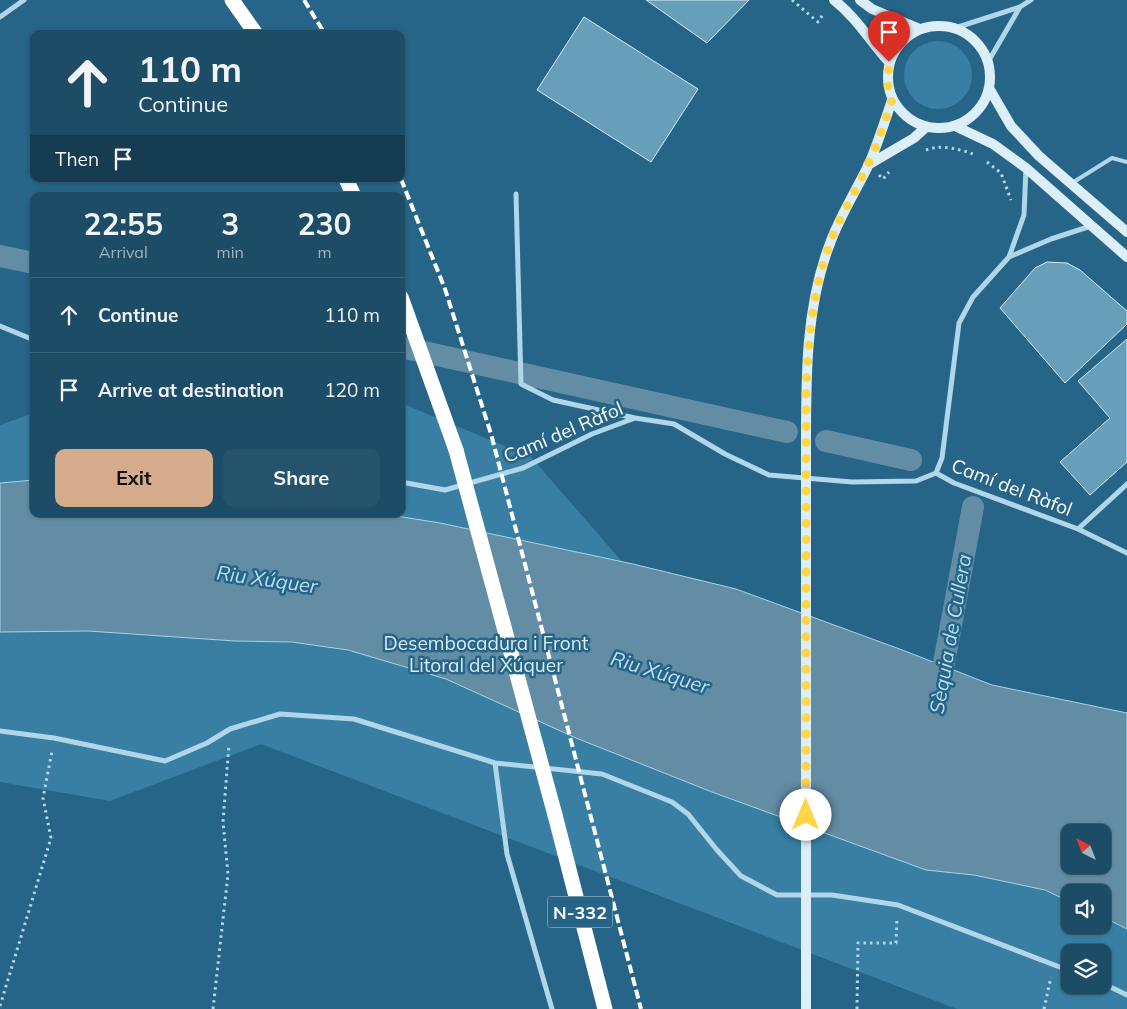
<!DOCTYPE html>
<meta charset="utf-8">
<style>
:root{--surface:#1c4c66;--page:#25536c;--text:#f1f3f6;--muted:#a0b4bf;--line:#3a637a;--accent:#d6ab8b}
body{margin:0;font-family:Mulish,sans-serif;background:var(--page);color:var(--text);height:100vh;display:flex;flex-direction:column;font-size:19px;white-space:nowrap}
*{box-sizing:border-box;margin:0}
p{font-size:16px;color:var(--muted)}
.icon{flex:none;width:28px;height:28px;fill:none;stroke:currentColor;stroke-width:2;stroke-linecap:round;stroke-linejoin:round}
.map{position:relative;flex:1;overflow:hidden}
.details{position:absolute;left:30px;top:192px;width:375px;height:325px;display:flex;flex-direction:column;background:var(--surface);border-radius:10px;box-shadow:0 1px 4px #0004,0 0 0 1px var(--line)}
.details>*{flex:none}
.banner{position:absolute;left:30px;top:30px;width:375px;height:152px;border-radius:10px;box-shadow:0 1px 4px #0004,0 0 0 1px var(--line);background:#1c4c66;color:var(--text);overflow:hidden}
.needle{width:32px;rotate:318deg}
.fabs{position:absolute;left:1061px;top:824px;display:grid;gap:10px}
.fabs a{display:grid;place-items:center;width:50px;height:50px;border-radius:10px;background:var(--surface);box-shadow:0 1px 4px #0004,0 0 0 1px var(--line);font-size:25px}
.pin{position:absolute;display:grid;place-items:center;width:42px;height:42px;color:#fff;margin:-51px -21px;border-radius:50% 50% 50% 0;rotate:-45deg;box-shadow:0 0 5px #0007}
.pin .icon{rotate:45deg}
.me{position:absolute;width:55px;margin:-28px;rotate:0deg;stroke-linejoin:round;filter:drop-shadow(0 0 4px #0008)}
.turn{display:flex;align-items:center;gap:18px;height:105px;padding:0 25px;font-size:22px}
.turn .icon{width:65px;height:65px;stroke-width:2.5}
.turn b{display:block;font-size:35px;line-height:42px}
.then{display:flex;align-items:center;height:48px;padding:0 25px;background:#0003;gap:10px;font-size:19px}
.eta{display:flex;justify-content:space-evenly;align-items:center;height:85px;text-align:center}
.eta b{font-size:30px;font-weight:700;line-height:35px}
.action{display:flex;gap:10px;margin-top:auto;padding:10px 25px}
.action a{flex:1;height:58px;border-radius:10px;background:var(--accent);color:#111;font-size:20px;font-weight:700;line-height:58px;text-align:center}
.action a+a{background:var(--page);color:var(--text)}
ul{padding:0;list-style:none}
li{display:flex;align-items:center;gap:15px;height:75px;padding:0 25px;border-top:1px solid var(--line)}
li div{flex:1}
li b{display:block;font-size:19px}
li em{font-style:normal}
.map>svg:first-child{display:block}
.green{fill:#387fa3;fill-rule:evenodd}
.water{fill:#638da4;stroke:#a6d4e9;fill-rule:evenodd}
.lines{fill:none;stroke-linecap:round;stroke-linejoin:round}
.canal{stroke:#638da4;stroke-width:22}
.building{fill:#679eba;stroke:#d6ecf7}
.path{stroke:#b2d6e9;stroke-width:3;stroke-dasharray:2.5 4;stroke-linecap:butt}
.lane{stroke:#b2d6e9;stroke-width:4}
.street{stroke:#b2d6e9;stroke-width:5}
.secondary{stroke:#dceef7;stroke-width:10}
.highway{stroke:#fff;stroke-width:15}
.rail{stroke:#fff;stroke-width:4;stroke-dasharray:9 4;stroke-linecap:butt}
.secondary-bridge{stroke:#dceef7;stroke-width:10}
.highway-bridge{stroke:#fff;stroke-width:15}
.route{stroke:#ffd54a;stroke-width:9;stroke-dasharray:0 16.2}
.labels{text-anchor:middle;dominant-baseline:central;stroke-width:5;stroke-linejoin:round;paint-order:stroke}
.shield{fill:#266588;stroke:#bed1db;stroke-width:1}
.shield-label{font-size:18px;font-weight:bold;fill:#fff}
.street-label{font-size:19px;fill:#fff;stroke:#266588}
.park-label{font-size:19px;fill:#d6ecf7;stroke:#266588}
.water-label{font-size:20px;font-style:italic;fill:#bedff0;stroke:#266588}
</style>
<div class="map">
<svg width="1127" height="1009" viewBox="0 0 1127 1009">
<rect width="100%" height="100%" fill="#266588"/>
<path class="green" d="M904 75a34 34 0 1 1 68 0a34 34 0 1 1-68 0Z
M401,403L531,457L632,573L1127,760V1009H957L261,744L110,801L0,782V425L34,413V514H401ZM1070,832H1102V865H1070ZM1070,892H1102V925H1070ZM1070,952H1102V985H1070Z"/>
<path class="water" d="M34,480V514H384L440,523L633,564L736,589L905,651L992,685L1127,713V929L1103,917L1102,892H1070V902L1045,890L974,875L926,870L712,792L576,738L446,679L348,650L292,642L235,641L88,631L0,632V483ZM1070,832H1102V865H1070Z"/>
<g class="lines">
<path class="canal" d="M0,256L34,263
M401,347L787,432
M826,441L911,460
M938,695L973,507"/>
</g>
<path class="building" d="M646,0H749L707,43Z
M584,17L698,89L651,162L537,90Z
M1047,262L1067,263L1080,270L1127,311V324L1065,383L1000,308L1035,268Z
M1127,339V462L1090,495L1060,462L1110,418L1078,381Z"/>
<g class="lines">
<path class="path" d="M792,0L818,22L824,13
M926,150C940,144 959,149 973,154
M987,162L1001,173L1011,200
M879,175L883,179L889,172
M401,462L405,471
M0,1006L51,838L43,798L52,751
M213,1009L228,874L223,822L229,744
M857,1009L858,943H896L897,918
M1044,1009L1051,977"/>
<path class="lane" d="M1072,183L1112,158L1127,162"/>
<path class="street" d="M0,17L24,0
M955,28L1020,7L1031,0
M988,62L1020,7
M516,194L521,384L553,400L635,418
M1009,257L1051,239L1091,226
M0,326L34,340
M936,473L942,458L959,323L973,297L1009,257L1024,215L1026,168
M936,473L954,483L1078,529L1127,553
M401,482L445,490L523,468L592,434L635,418L674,424L725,454L769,475L852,482L916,481L936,473
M1078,529L1127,484
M0,731L54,738L165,761L207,743L230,729L280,714L354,719L495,763L602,774L672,802L688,814L717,850L741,876L777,895H832L898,905L1070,971
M495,763L507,854L552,1009
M1102,983L1127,995"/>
<path class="secondary" d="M834,0C857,18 870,41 889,62
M860,0L872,9L920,29
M888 77a51 51 0 1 1 102 0a51 51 0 1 1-102 0Z
M989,88L1011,126L1039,156L1127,232
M955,126L993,144L1026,168L1127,257
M868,165L914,138L926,127
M806,440C806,375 806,308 829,246C839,217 856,191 869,164C878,143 885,121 892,100
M806,992V1009"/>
<path class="highway" d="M232,0L256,34
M346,179L354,196
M401,297L456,450
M555,815L605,1009"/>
<path class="rail" d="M304,0L325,34
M401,179L445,289L491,434L641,1009"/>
<path class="secondary-bridge" d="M806,992V440"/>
<path class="highway-bridge" d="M456,450L555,815"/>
</g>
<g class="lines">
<path class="route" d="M806,815V393C808,343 812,294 829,246C839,217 856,192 868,164C878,144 885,121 892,100L888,88L889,62"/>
</g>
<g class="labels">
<rect class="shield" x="547.5" y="896.5" width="65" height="31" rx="4"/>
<g class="shield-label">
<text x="580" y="912">N-332</text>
</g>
<g class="street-label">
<text transform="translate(563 432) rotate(-23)">Camí del Ràfol</text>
<text transform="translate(1012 487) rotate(21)">Camí del Ràfol</text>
</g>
<g class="park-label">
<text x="486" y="643">Desembocadura i Front<tspan x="486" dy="22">Litoral del Xúquer</tspan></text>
</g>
<g class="water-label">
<text transform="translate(267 579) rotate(8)">Riu Xúquer</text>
<text transform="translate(950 634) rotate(-80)">Sèquia de Cullera</text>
<text transform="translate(660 672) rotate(17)">Riu Xúquer</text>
</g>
</g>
</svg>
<div class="fabs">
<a><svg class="needle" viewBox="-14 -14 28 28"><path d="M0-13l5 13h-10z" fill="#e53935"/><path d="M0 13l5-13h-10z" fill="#a0b4bf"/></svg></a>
<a><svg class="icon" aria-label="sound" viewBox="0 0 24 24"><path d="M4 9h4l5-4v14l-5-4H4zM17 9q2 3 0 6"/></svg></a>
<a><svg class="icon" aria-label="layers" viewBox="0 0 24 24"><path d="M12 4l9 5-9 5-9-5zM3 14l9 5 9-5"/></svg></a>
</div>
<div class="pin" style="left:889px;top:62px;background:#d93025"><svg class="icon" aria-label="arrive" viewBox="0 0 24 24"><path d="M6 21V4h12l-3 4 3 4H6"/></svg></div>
<svg class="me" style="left:806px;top:815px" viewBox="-20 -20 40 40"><circle r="19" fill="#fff"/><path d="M0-13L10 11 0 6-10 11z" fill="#ffd54a"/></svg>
<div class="banner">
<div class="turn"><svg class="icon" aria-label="ahead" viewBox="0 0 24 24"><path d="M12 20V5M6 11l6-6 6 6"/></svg><div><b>110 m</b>Continue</div></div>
<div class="then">Then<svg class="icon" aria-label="arrive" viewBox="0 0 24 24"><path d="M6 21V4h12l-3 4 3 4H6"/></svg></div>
</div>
<section class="details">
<div class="eta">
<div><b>22:55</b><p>Arrival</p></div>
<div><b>3</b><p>min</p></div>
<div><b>230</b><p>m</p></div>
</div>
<ul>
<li><svg class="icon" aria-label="ahead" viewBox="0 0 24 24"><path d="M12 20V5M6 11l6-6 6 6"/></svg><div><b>Continue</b></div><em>110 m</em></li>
<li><svg class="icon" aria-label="arrive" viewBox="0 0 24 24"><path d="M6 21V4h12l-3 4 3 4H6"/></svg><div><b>Arrive at destination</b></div><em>120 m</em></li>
</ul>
<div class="action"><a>Exit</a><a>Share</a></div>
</section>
</div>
